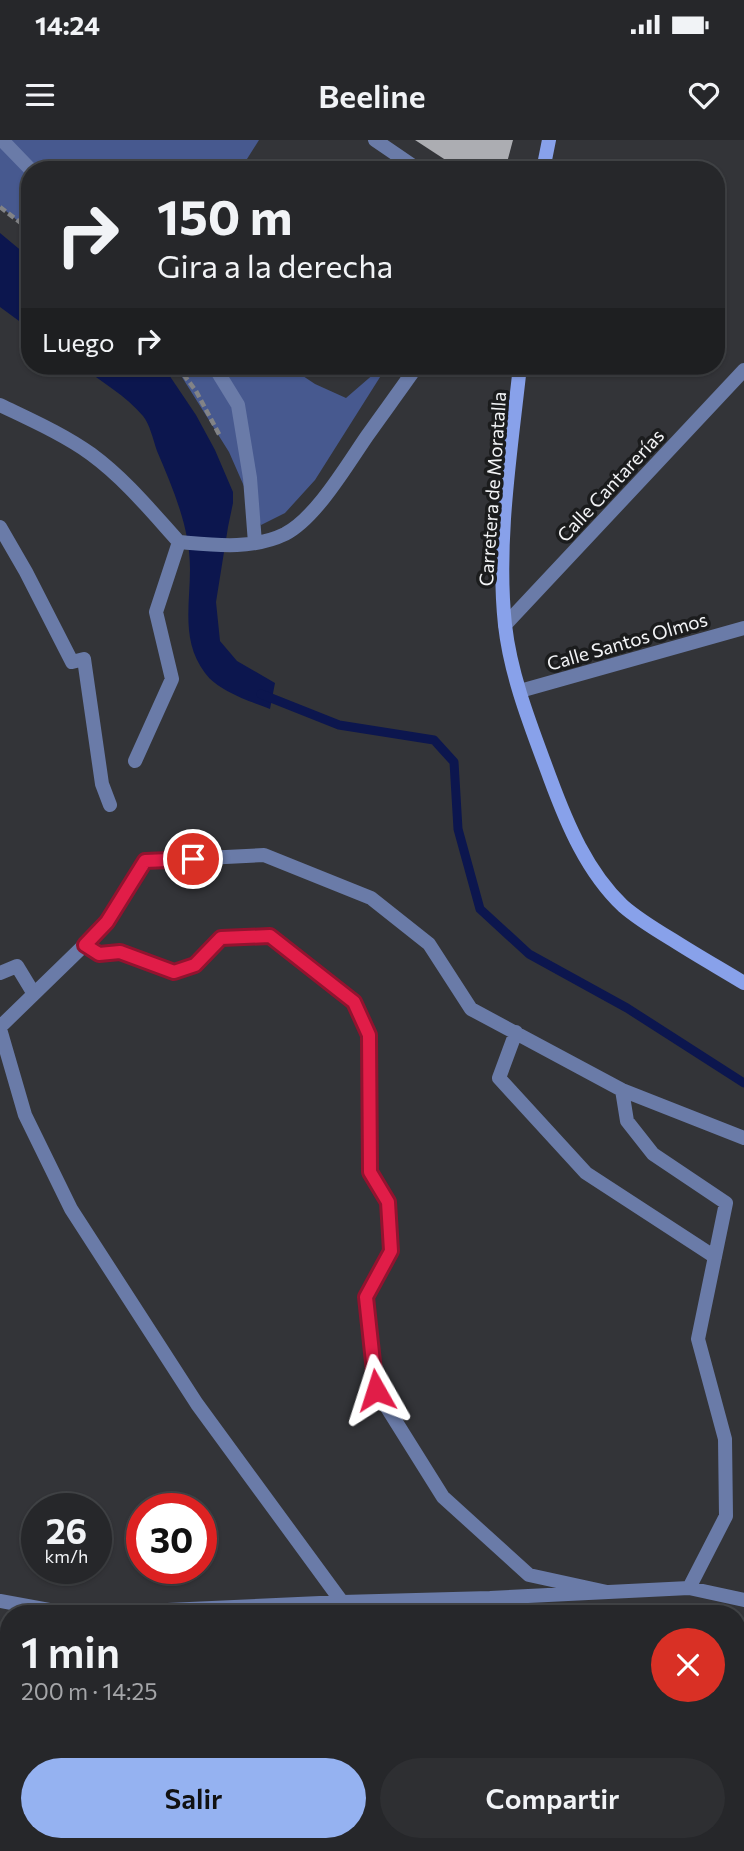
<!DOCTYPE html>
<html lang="es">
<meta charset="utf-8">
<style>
:root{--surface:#26272a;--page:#2e2f32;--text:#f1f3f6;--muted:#a4a5a8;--line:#424447;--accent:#95b2f1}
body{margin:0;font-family:Commissioner,sans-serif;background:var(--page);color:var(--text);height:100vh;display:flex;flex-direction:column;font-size:26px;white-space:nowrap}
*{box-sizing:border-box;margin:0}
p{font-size:23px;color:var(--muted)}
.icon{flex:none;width:38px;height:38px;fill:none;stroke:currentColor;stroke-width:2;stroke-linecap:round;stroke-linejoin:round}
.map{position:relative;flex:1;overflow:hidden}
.side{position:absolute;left:0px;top:1465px;width:746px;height:247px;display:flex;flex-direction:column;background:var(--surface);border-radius:28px 28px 0 0;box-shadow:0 2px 5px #0004,0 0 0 2px var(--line)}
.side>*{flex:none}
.top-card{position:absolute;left:21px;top:21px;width:704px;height:214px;border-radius:28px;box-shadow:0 2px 5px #0004,0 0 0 2px var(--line);background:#26272a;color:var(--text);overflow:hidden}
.speed{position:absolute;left:21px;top:1353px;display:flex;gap:14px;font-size:35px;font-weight:700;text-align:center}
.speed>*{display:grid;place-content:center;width:91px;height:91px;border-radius:50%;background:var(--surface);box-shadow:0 2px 5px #0004,0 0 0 2px var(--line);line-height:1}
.speed small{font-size:18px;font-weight:400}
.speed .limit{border:10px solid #d22;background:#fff;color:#111}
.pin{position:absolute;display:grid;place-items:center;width:60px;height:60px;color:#fff;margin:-30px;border:4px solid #fff;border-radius:50%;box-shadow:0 2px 7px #0007}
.me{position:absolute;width:77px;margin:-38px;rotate:354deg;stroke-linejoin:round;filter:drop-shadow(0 0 5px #0008)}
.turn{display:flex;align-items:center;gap:24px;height:147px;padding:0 21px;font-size:32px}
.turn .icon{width:91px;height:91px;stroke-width:2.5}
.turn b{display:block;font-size:49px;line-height:60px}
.then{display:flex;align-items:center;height:66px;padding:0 21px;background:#0003;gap:14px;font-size:26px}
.round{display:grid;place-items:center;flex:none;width:74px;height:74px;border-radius:37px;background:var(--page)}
.headline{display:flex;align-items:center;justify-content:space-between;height:119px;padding:0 21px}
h1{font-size:42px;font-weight:600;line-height:52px}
.button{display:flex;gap:14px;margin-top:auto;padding:14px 21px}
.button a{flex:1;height:80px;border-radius:42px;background:var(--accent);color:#111;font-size:28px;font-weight:600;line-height:80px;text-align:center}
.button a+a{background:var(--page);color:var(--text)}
.status{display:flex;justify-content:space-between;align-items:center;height:49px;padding:0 35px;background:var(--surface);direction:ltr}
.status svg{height:19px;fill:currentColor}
header{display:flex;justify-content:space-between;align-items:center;height:91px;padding:0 21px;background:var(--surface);font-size:32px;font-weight:600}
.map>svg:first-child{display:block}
.green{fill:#47598f}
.water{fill:#0c164e}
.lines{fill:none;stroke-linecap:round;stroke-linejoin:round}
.stream{stroke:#0c164e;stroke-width:9}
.building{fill:#acadb2}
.path{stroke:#828386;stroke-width:4.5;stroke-dasharray:7 3.5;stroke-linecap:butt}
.lane{stroke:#6a7ba8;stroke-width:14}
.street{stroke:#6a7ba8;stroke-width:14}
.secondary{stroke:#88a1ea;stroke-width:14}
.route-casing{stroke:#92132f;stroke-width:18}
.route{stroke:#e11d48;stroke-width:12}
.labels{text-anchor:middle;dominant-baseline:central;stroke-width:7;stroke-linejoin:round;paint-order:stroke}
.street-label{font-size:19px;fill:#f3f4f6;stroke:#1b1c1d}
</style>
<div class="status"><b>14:24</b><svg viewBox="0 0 49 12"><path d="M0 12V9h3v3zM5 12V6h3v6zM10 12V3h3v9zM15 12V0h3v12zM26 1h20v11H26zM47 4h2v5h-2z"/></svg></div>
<header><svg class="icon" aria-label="menu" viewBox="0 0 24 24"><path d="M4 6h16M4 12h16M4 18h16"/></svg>Beeline<svg class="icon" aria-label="heart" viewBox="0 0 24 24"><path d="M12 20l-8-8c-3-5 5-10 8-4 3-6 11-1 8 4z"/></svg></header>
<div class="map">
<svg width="744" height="1711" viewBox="0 0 744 1711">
<rect width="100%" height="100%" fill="#333438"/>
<path class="green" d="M0,0H259L240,30H30V91L0,66Z
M175,226H288L315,244L346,258L383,226H387L315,340L285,373L261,385L229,312Z"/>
<path class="water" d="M0,93L30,118V189L0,167Z
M80,226H163L196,275L215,310L233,352V363L228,387L216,462L220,501L237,521L275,543L270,569C249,561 218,551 205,533C181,501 190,465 190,429C190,387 173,349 157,311C153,299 150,285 143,276C126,256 101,241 80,226Z"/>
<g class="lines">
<path class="stream" d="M261,554L339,585L434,600L454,622L458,689L480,769L529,814L627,868L744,943"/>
</g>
<path class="building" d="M415,0H513L505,30H461Z"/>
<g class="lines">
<path class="path" d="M0,67L30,90
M177,226L196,251L220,296
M0,1593L9,1544
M0,1697L15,1711"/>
<path class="lane" d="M0,387L26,432L72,522L84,519L102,644L110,665"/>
<path class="street" d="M2,0L31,30
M375,0L419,30
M214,226L238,265L250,338L255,403
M0,265C31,280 63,294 91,314C125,339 151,371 179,402C214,405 252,410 285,394C316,378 347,325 367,296C384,272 401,249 417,226
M505,485L744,230
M520,551L744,488
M135,621L172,539L156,472L179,402
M85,805L99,814L120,812L174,832L195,825L221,798L270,796L354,862L369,895L370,1033L388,1062L391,1111L366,1158L376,1250L443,1357L529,1435L607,1452
M0,833L17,826L34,854
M0,887L108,782L145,721L264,715L371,758L429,804L471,869L622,950L744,998
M0,889L25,975L71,1069L197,1264L342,1462
M516,892L499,938L586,1033L715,1117
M622,950L627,981L653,1014L726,1063L698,1199L725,1299L726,1376L689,1448
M0,1461L71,1474
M79,1474L342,1462L490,1458L689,1448L744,1460
M91,1703L93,1711
M143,1703L144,1711
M238,1703L239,1711
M292,1711L328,1706L336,1703"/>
<path class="secondary" d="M543,30L549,0
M520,226C511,310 496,401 505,485C511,538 532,589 550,638C567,684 587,732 623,766C639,780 658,791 676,802C698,816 721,829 744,843"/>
</g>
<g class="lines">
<defs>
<path id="route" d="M193,719L145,721L107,782L85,805L99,814L120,812L174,832L195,825L221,798L270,796L354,862L369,895L370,1032L388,1062L391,1111L366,1157L376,1250"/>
</defs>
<use href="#route" class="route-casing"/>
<use href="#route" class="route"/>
</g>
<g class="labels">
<g class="street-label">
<text transform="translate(610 345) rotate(-47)">Calle Cantarerías</text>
<text transform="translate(492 349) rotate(-86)">Carretera de Moratalla</text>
<text transform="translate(627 501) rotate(-16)">Calle Santos Olmos</text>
</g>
</g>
</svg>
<div class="speed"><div>26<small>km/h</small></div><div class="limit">30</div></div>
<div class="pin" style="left:193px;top:719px;background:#d93025"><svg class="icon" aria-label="arrive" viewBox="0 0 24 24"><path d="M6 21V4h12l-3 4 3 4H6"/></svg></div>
<svg class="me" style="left:376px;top:1250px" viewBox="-20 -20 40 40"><path d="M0-17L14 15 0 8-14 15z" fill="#e11d48" stroke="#fff" stroke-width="4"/></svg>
<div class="top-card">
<div class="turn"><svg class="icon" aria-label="right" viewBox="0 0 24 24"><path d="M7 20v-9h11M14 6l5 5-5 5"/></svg><div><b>150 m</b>Gira a la derecha</div></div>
<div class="then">Luego<svg class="icon" aria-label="right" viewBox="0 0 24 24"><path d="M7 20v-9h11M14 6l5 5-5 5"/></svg></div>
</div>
<section class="side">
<div class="headline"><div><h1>1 min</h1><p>200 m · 14:25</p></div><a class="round" style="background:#d93025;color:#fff"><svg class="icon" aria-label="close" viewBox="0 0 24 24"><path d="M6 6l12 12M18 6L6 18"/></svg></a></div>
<div class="button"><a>Salir</a><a>Compartir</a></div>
</section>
</div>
